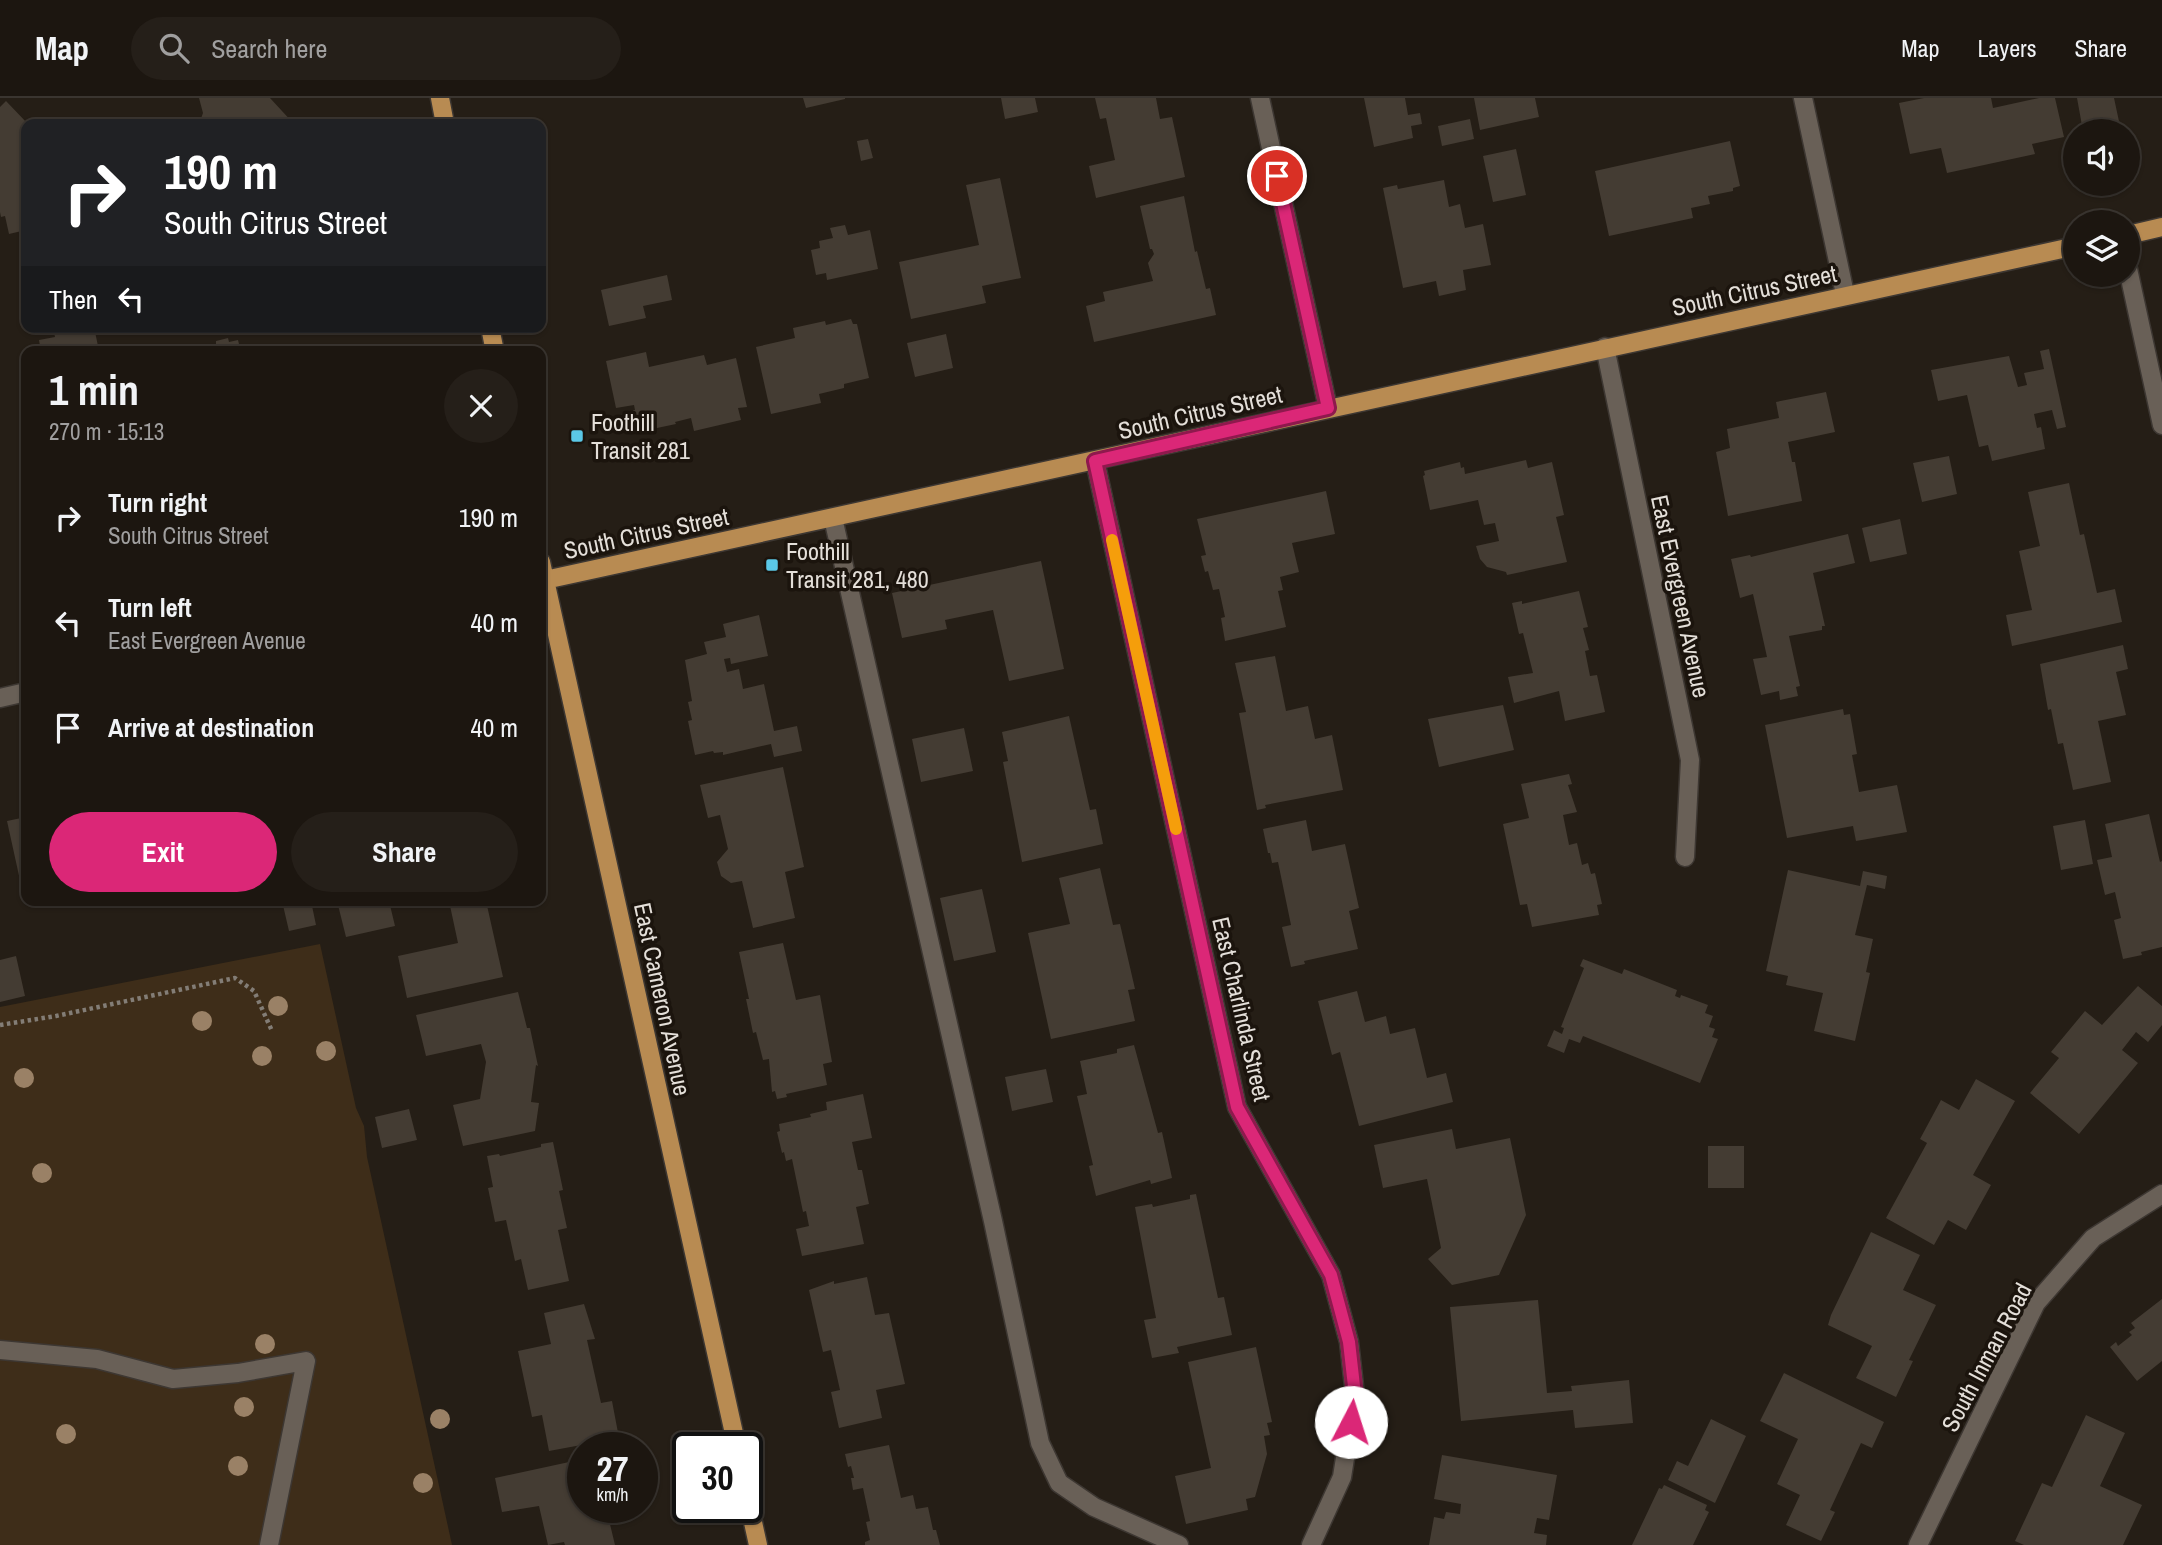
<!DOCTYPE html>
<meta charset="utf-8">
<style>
:root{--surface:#1c1610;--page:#251f19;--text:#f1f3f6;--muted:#a09f9f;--line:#3a3530;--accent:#db2777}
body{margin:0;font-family:"Archivo Narrow",sans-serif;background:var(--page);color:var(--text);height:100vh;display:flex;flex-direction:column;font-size:26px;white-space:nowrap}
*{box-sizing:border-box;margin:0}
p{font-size:23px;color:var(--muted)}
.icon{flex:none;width:38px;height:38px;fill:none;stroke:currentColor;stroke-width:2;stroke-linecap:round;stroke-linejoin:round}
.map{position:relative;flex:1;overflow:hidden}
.details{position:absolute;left:21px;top:248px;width:525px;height:560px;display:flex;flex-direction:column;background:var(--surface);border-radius:14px;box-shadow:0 2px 5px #0004,0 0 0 2px var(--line)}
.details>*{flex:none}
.hud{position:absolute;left:21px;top:21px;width:525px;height:214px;border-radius:14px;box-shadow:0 2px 5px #0004,0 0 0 2px var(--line);background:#202124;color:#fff;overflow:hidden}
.tools{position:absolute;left:2063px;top:21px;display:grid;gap:14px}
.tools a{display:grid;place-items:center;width:77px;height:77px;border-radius:50%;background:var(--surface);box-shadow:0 2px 5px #0004,0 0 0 2px var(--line);font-size:35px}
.speed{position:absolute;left:567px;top:1334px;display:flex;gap:14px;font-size:35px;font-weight:700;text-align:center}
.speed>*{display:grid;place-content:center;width:91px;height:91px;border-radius:50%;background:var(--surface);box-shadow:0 2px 5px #0004,0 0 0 2px var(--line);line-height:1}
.speed small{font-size:18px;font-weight:400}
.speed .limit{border:4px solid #111;border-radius:10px;background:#fff;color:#111}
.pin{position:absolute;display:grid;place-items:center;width:60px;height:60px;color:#fff;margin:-30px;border:4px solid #fff;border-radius:50%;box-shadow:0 2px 7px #0007}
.me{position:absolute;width:77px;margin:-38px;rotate:5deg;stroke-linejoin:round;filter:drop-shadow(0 0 5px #0008)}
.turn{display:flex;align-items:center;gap:24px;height:147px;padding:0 28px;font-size:32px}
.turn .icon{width:91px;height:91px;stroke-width:2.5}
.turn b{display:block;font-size:49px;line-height:60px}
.then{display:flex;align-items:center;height:66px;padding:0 28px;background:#0003;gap:14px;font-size:26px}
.round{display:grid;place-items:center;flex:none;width:74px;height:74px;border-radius:37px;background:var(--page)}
.head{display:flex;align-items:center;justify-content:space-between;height:119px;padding:0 28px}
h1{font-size:42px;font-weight:700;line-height:52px}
.primary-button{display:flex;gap:14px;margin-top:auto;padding:14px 28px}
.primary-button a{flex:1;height:80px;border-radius:42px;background:var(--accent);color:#fff;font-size:28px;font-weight:700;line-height:80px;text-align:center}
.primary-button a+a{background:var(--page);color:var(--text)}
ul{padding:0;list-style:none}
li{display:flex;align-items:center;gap:21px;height:105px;padding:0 28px}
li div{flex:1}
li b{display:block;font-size:26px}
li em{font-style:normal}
header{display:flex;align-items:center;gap:42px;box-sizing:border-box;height:98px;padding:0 35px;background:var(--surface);border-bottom:2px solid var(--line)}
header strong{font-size:33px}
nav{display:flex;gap:38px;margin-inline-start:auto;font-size:24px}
.search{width:490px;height:63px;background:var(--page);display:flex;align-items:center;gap:18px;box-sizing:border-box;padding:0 24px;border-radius:38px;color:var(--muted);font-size:26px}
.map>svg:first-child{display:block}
.green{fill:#3e2d19}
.building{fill:#443c33}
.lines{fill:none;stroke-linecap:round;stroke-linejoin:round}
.minor-casing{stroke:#3d3732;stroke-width:21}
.major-casing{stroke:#3d3732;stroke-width:21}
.path{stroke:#837d76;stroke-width:4.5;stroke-dasharray:3.5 3.5;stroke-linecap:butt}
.minor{stroke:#696057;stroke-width:18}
.major{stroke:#b88b52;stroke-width:18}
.tree{fill:#9a8166}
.route-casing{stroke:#8e194d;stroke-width:18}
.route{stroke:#db2777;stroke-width:12}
.slow{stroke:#f59e0b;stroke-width:12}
.poi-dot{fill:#5bc8e7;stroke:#1b140d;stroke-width:2.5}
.labels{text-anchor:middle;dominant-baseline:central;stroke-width:7;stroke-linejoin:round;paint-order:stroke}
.street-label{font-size:24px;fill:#e4dfd9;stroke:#1b140d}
.poi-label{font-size:24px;fill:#e4dfd9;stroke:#1b140d;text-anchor:start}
</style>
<header>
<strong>Map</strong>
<div class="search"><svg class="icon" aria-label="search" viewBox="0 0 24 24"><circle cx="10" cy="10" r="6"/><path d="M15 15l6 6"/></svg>Search here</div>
<nav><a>Map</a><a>Layers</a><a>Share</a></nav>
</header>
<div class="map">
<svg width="2162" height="1447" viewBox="0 0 2162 1447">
<rect width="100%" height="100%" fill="#251e16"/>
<path class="green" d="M320,846L356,1010L364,1028L367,1059L452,1447H0V909Z"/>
<path class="building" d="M199,0H270L294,26H199L203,15Z
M803,0H845V1L806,10Z
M1001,0H1035L1038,14L1005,21Z
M1095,0H1156L1160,21L1172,19L1185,79L1096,100L1089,68L1115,62L1106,20L1100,21Z
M1364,0H1405L1408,17L1420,15L1422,26L1411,28L1413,40L1374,49Z
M1474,0H1535L1539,19L1480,32Z
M1924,0H1991L1993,10L2039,0H2055L2064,39L2032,46L2035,56L1947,75L1941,50L1910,56L1899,5Z
M2077,0H2114L2120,28L2083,33Z
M6,3L28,26H26V132L9,136L5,118L1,119L0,114V9Z
M1470,21L1474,41L1442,48L1438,28Z
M868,41L873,60L861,63L857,43Z
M1730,43L1740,88L1733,90V93L1708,98L1710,106L1691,110L1693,120L1609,138L1595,73Z
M1516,51L1526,97L1493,104L1483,58Z
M1000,80L1021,180L982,188L986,205L911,221L899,164L979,147L966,87Z
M1444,82L1449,109L1460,106L1465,130L1483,126L1491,167L1463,172L1466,192L1439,198L1436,183L1403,190L1383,90L1397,87L1398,91Z
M1184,98L1195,154L1197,153L1206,191L1210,190L1216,217L1094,244L1086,208L1105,203L1103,194L1153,183L1148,165L1154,156L1152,151H1150L1140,108Z
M845,127L848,137L870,132L878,171L827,182L826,175L816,177L811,152L820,150L819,143L833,140L830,130Z
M667,177L672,202L643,208L646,220L609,228L601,192Z
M851,221L853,226H857L869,280L844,286V290L819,296L821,305L771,316L756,249L795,240L793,230L825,223L826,227Z
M53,229H94L98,248L72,254H41L39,242L55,239Z
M946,236L953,270L915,279L907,245Z
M228,240L229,244L238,242L241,254H209L207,249L216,247V243Z
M2049,251L2066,329L2057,331L2052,312L2034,316L2037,330L2041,329L2045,351L1992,363L1988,347L1979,349L1967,297L1938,303L1931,272L2009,258L2018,289L2027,287L2024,275L2044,271L2040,253Z
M646,254L649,269L704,257L707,267L736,260L747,309L738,310L741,322L694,333L691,320L675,324L676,326L638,334L633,312H635L634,307L616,310L606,263Z
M1826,294L1835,334L1788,344L1792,364H1795L1802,403L1728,418L1716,354L1730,350L1727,331L1779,320L1776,304Z
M1949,358L1957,396L1922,404L1913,365Z
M1526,362L1528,370L1552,364L1564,417L1556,419L1567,464L1507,477L1506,474L1487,469L1480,461L1476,448L1499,443L1495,425L1484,427L1478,402L1430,412L1423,378L1425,377L1424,373L1460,364L1461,370L1464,369L1465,376Z
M2069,385L2080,437L2084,436L2097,495L2115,491L2122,524L2012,548L2006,517L2032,512L2019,453L2040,448L2028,394Z
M1326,393L1335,436L1292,445L1299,474L1280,479L1283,492L1278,493L1286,529L1225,543L1221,520L1225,519L1219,491L1213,492L1208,473L1205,474L1201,458L1206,457L1197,421Z
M1900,421L1907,456L1870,464L1862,430Z
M1848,436L1855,465L1813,475L1825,528H1822V532L1789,538L1800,588L1796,589L1798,598L1780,602L1779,593L1761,597L1753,561L1767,559L1753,496L1740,500L1731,461L1750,457L1751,459Z
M1041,463L1064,571L1009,583L993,512L945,522L947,531L902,540L892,495Z
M1579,493L1588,529L1583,530L1589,552L1585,553L1590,578L1597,577L1605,614L1565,623L1559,593L1514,605L1508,579L1533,575L1523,535L1519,536L1512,505L1522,503V506Z
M759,517L768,558L731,566L730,560L724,561L727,574L739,571L743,591L764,586L774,633L797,628L802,653L774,659L771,646L723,657V654L714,655L713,653L695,657L688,623L692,622L688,604L692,603L685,562L707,556L704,544L726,539L723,526Z
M2123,547L2128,571L2116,574L2126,617L2098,623L2111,684L2073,692L2063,645L2058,646L2051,611L2048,612L2040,566Z
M1275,558L1286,613L1308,608L1315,641L1332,637L1343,692L1265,707L1266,710L1257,712L1239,615L1246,614L1235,565Z
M1503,607L1514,652L1439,669L1428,621Z
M1843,611L1844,617L1850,616L1857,656L1852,657L1859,694L1897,687L1907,734L1856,743L1853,728L1787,740L1765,627Z
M1069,618L1090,712L1096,711L1103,746L1022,764L1003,664L1008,663L1002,634Z
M964,630L973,673L921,684L912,641Z
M783,669L804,769L785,774L795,820L753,830L742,783L731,785L721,778L717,764L728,751L720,717L708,720L700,687Z
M1569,676L1572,686L1568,687L1577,714L1563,717L1569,747L1577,745L1582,767L1588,765L1591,776L1595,775L1602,806L1597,807L1599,817L1532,829L1527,806L1520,807L1503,726L1529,720L1521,686Z
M2149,716L2160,764L2162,763V849L2141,854L2142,857L2123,861L2114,822L2121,820L2115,794L2105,797L2097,762L2112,759L2105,726Z
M26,719V805H25L7,723Z
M1306,722L1312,753L1345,746L1359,810L1349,813L1358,851L1304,863L1305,866L1291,869L1282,829L1291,827L1278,764L1272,765L1270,755H1268L1263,731Z
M2085,722L2093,766L2061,772L2053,728Z
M1100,770L1113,827L1120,826L1135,891L1128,892L1135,923L1051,941L1028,835L1070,826L1059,780Z
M1788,772L1860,788L1863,773L1887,778L1885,791L1867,787L1855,837L1873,841L1866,874L1870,875L1855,943L1814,933L1823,895L1786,887L1788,878L1766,873Z
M982,791L996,854L954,863L940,800Z
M282,803H311L316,827L289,833Z
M337,803H389L395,828L346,839Z
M449,803H486L503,879L407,900L398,858L458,845Z
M783,845L796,902L820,897L832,964L823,966L827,987L786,996L787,999L777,1001L775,993L772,994L769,961L763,962L756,934L753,935L746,901H749L739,854Z
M16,858L25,898L0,904V862Z
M1583,861L1622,876L1624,871L1677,892L1675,898L1680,900L1681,897L1708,907L1705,915L1713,918L1709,929L1715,931L1712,939L1718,941L1700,985L1583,938L1580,945L1569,941L1564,955L1547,948L1554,932L1562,936L1564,930L1561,929L1584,870L1580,868Z
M2138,888L2162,908V927L2148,944L2136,934L2122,952L2138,965L2079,1036L2030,995L2059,960L2051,954L2085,913L2102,927Z
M1357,893L1365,924L1386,918L1390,936L1415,930L1427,980L1446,975L1453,1004L1359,1028L1340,954L1332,957L1318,903Z
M518,894L527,930H530L538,968L536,967L531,1004L539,1005L535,1033L463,1048L453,1007L480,1001L486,964L481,946L426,958L416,917Z
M1134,947L1158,1035L1162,1034L1172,1080L1151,1086L1150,1082L1096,1098L1089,1068L1093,1067L1077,998L1087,996L1080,963L1117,955V951Z
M1046,971L1053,1004L1012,1013L1005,979Z
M1976,981L2015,1003L1973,1077L1991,1087L1966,1132L1948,1122L1934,1147L1886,1120L1927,1045L1920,1041L1941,1002L1959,1012Z
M863,996L872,1040L852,1044L858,1072H862L869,1106L856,1109L864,1146L802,1158L796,1131L809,1128L806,1113L803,1114L792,1061L786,1063L784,1054L782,1055L777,1034L780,1033L779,1026L811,1019L810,1016L827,1012L826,1004Z
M409,1011L417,1042L382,1050L375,1019Z
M1452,1031L1456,1051L1510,1040L1526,1117L1499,1177L1452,1187L1428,1161L1441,1150L1427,1081L1383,1090L1374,1047Z
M553,1044L563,1092L559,1093L567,1130L558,1132L569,1183L528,1192L521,1161L515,1163L506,1122L495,1124L488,1090L493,1089L487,1058L499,1056L500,1058L541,1049V1046Z
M1708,1048H1744V1090H1708Z
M1196,1096L1218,1200L1224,1199L1232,1237L1177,1249L1179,1255L1152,1260L1144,1222L1156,1220L1135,1109L1152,1106L1153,1109L1190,1101V1097Z
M1871,1134L1920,1157L1903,1192L1936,1207L1909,1262L1913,1263L1896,1299L1856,1280L1872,1248L1828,1227L1831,1217Z
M867,1179L875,1217L889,1215L905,1286L876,1292L882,1320L839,1330L831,1294L840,1292L831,1252L823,1254L809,1192L834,1183V1186Z
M2162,1201V1263L2137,1283L2110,1249L2116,1244L2118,1248L2132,1237L2129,1234L2135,1230L2131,1225Z
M1538,1202L1547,1295L1572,1293L1571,1288L1629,1282L1633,1325L1575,1330L1573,1312L1461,1323L1450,1209Z
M584,1206L595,1241L587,1242L601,1305L612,1303L619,1340L549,1353L542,1317L532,1319L518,1253L551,1246L544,1215Z
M1256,1249L1272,1324L1267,1325L1270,1337L1264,1338L1267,1356L1255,1399L1246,1401L1248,1412L1186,1426L1175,1378L1211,1370L1188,1264Z
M1784,1275L1884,1324L1872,1350L1861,1345L1830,1412L1835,1414L1821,1443L1786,1427L1800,1397L1777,1386L1798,1341L1760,1323Z
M2086,1317L2125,1335L2100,1388L2142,1407L2123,1447H2024L2015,1443L2042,1385L2052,1389Z
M1711,1321L1746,1338L1715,1405L1668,1382L1677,1363L1688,1368Z
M889,1347L901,1400L913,1397L916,1411L928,1409L933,1432H936L940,1447H865V1444L870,1442L866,1424L870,1423L863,1390L853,1392L851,1380H854L851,1368L848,1369L845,1356Z
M1442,1357L1557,1377L1549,1422L1537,1420L1534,1435L1547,1437L1546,1447H1429L1434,1419L1444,1421L1446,1414L1460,1416L1461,1406L1434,1401Z
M583,1361V1409H618L620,1419L609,1422L615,1447H565L564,1444L548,1447L539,1408L502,1414L495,1380Z
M1664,1387L1707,1407L1705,1412L1709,1414L1693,1447H1632L1659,1390L1662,1391Z"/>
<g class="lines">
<defs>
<path id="minor" d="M1260,0L1328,310
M1803,0L1845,196
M2128,171L2162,327
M1605,249L1690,662L1685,759
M1095,363L1237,1009L1331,1177L1349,1244L1355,1297L1342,1379L1311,1447
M833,420L993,1123L1040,1345L1059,1385L1094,1409L1179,1447
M0,600L26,594
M0,1252L97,1261L173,1281L238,1275L306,1263L269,1447
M1918,1447L2036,1205L2093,1140L2162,1096"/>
<path id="major" d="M440,0L445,26
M2128,137L2162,129
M490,229L495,254
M541,464L737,1349
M545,482L2076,148
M747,1397L758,1447"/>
</defs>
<use href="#minor" class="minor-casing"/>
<use href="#major" class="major-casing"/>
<path class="path" d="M0,927L56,918L235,880L254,893L272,933"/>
<use href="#minor" class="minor"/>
<use href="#major" class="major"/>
</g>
<g class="tree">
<circle cx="278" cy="908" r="10"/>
<circle cx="202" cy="923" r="10"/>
<circle cx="326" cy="953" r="10"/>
<circle cx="262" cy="958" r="10"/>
<circle cx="24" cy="980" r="10"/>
<circle cx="42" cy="1075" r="10"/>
<circle cx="265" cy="1246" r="10"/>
<circle cx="244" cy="1309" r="10"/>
<circle cx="440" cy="1321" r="10"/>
<circle cx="66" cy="1336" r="10"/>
<circle cx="238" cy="1368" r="10"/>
<circle cx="423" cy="1385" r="10"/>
</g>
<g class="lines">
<defs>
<path id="route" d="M1277,78L1328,310L1095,363L1237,1009L1331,1177L1349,1244L1355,1297L1351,1324"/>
</defs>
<use href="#route" class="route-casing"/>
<use href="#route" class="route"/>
<path class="slow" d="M1112,442L1176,731"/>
</g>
<g class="poi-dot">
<rect x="570" y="331" width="14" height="14" rx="3.5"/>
<rect x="765" y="460" width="14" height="14" rx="3.5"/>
</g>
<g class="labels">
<g class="street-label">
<text transform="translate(1754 192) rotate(-12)">South Citrus Street</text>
<text transform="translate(1200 314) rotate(-13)">South Citrus Street</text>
<text transform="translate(646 435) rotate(-12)">South Citrus Street</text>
<text transform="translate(1681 498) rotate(78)">East Evergreen Avenue</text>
<text transform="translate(663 901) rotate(78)">East Cameron Avenue</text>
<text transform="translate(1242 911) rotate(77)">East Charlinda Street</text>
<text transform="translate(1986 1259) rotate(-62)">South Inman Road</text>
</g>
<g class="poi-label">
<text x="591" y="324">Foothill<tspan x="591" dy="28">Transit 281</tspan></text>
<text x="786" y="453">Foothill<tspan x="786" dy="28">Transit 281, 480</tspan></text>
</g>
</g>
</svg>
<div class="tools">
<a><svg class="icon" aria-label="sound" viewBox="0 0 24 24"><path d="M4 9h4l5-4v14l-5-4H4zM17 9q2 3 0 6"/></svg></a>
<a><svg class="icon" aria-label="layers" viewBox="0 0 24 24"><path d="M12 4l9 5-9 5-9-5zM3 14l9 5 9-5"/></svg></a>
</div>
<div class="speed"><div>27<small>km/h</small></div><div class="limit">30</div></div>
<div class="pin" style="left:1277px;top:78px;background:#d93025"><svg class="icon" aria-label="arrive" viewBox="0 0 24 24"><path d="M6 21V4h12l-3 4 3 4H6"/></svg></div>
<svg class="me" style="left:1351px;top:1324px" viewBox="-20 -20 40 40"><circle r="19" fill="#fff"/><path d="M0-13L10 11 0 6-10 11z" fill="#db2777"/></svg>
<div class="hud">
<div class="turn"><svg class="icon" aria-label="right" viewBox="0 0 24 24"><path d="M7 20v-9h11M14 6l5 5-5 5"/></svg><div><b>190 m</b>South Citrus Street</div></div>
<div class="then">Then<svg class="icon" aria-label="left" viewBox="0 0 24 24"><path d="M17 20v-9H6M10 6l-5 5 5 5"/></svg></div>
</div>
<section class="details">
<div class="head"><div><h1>1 min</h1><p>270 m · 15:13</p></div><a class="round"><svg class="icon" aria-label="close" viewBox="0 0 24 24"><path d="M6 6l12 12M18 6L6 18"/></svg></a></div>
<ul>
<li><svg class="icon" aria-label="right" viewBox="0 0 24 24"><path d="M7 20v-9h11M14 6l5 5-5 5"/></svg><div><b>Turn right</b><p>South Citrus Street</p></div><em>190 m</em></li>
<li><svg class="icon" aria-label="left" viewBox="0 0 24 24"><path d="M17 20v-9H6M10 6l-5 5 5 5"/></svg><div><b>Turn left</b><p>East Evergreen Avenue</p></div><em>40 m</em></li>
<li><svg class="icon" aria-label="arrive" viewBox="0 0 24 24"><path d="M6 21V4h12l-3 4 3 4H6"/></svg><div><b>Arrive at destination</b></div><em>40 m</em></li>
</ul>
<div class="primary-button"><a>Exit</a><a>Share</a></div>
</section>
</div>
